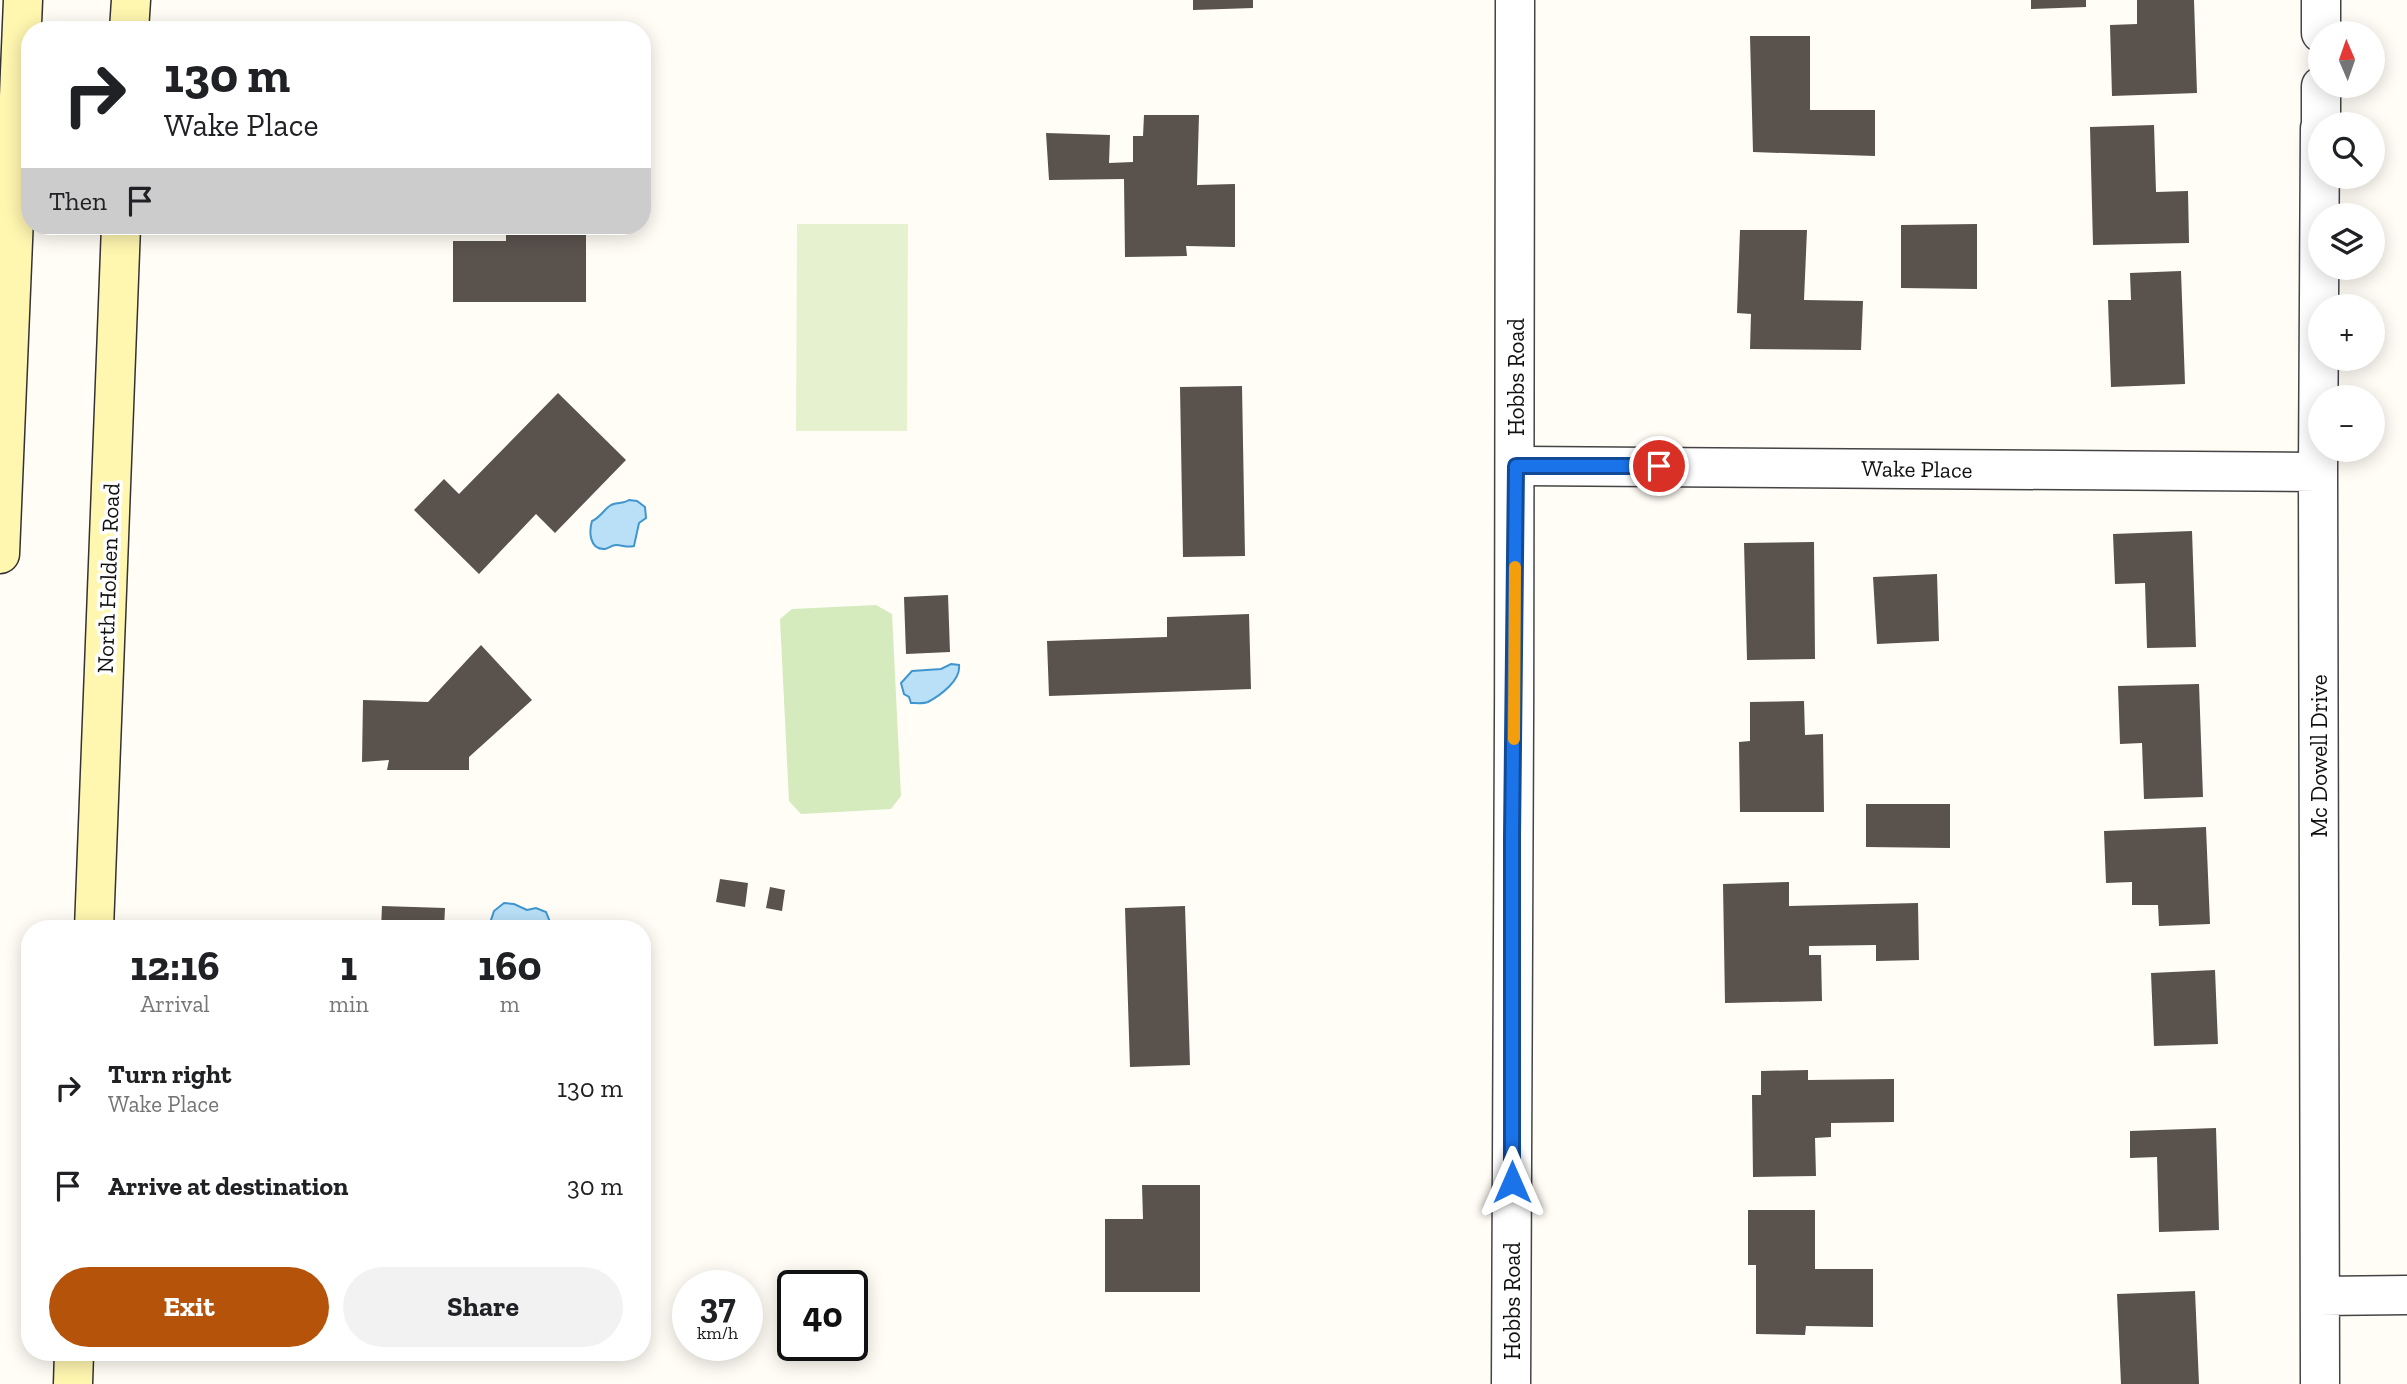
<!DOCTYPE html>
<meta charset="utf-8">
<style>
:root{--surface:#fff;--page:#f2f2f2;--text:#202124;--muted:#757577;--accent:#b45309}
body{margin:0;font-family:"Zilla Slab",serif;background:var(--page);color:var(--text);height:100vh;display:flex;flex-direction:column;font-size:26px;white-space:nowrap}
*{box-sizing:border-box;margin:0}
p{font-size:23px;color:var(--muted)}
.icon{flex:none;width:38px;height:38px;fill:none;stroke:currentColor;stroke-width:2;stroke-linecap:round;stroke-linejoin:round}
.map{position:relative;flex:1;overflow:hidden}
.details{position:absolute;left:21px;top:920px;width:630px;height:441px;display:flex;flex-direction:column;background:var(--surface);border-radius:28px;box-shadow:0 4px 18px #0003}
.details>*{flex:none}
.top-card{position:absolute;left:21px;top:21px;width:630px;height:214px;border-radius:28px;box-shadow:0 4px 18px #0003;background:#fff;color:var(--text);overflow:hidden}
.needle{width:46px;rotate:358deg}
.fabs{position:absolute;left:2308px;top:21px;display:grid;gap:14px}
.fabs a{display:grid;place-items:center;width:77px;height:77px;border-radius:50%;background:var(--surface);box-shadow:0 4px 18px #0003;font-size:35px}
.speed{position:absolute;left:672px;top:1270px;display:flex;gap:14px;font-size:35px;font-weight:700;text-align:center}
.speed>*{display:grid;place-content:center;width:91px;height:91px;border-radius:50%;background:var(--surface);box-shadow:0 4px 18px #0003;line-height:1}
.speed small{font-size:18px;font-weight:400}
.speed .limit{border:4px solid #111;border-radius:10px;background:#fff;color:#111}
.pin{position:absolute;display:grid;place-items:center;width:60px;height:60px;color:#fff;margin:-30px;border:4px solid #fff;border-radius:50%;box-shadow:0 2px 7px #0007}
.me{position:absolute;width:77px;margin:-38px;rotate:0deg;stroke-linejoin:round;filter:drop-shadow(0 0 5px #0008)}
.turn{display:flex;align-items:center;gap:24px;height:147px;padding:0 28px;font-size:32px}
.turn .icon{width:91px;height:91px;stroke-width:2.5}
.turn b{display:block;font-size:49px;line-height:60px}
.then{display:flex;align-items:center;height:66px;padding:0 28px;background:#0003;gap:14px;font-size:26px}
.eta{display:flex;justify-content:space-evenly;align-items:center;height:119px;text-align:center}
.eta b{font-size:42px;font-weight:800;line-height:49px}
.cta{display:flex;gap:14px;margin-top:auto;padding:14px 28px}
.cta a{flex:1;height:80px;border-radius:42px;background:var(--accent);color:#fff;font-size:28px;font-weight:800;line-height:80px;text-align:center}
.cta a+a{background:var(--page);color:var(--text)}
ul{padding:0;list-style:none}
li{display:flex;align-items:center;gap:21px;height:98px;padding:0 28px}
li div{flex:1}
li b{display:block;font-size:26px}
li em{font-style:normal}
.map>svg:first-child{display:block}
.green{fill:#d5ebbd}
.pitch{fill:#e6f2cf}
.water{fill:#b9e0f7;stroke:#3f96cf;stroke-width:2}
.building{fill:#5a524d}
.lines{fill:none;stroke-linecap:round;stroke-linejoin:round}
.minor-casing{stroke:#444;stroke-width:41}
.tertiary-casing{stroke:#444;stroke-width:41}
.secondary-casing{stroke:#333;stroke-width:41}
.minor{stroke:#fff;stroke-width:38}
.tertiary{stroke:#fff;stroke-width:38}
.secondary{stroke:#fff6b0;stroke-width:38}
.route-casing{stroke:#114b97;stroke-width:18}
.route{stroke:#1a73e8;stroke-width:12}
.slow{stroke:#f59e0b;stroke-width:12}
.labels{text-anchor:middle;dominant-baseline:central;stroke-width:7;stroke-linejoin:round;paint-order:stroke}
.street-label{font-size:23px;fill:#111;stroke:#fff}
</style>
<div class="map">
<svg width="2407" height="1384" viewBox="0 0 2407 1384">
<rect width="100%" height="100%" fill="#fffdf5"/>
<path class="green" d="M876,605L892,614L901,796L891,809L801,814L789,801L780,619L792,609Z"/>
<path class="pitch" d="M797,224H908L907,431H796Z"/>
<path class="water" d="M629,500L637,501L645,507L646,518L639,523L634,546C627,548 623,545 616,545C612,545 609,548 605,549C589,550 589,531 592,521C601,517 604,509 611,505C617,502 623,504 629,500Z
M951,664L959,665C961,680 941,695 928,702C923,704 916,703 911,703L909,697L904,694L901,683L912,671L941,669Z
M504,903L514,904L527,910L536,908L546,912L550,922L548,929H495L491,920L494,911Z"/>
<path class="building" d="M1193,0H1253V8L1193,10Z
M2031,0H2086V7L2031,9Z
M2137,0H2194L2197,93L2112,96L2110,25L2137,24Z
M1750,36H1810V110H1875V156L1753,152Z
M1144,115H1199L1197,185L1235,184V247L1186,246L1187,256L1125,257L1124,179L1049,180L1046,133L1110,135L1109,163L1133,162V136H1143Z
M2154,125L2156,192L2188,191L2189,243L2093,245L2090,127Z
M1977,224V289L1901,288V225Z
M506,226H586V302H453V241H506Z
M1740,230H1807L1804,300L1863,301L1861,350L1750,349L1751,314L1737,313Z
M2181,271L2185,384L2111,387L2108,300H2131L2130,273Z
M1242,386L1245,556L1183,557L1180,387Z
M558,393L626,460L555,533L536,514L479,574L414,510L444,479L459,494Z
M2192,531L2196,647L2147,648L2145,583L2115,584L2113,534Z
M1814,542L1815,659L1747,660L1744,543Z
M1937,574L1939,641L1877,644L1873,577Z
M948,595L950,652L906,654L904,597Z
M1249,614L1251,689L1049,696L1047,641L1167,637V617Z
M481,645L532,700L469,757V770H387L389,760L362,762L363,700L428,702Z
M2199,684L2203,797L2144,799L2142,743L2120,744L2118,686Z
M1804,701L1805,735L1823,734L1824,812H1740L1739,742L1750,741V702Z
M1866,804H1950V848L1866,847Z
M2206,827L2210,924L2159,926L2158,905H2132V882L2106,883L2104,831Z
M720,879L748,883L745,907L716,902Z
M1789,882V906L1918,903L1919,960L1876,961V945L1809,946V955H1821L1822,1001L1725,1003L1723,884Z
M770,887L785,890L782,911L766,908Z
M382,906L445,908L444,929H381Z
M1185,906L1190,1065L1130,1067L1125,908Z
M2215,970L2218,1044L2154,1046L2151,973Z
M1808,1070V1080L1894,1079V1122L1831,1123V1137L1815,1138L1816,1176L1753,1177L1752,1095H1761V1071Z
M2216,1128L2219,1230L2159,1232L2157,1157L2130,1158V1131Z
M1142,1185H1200V1292H1105V1219H1143Z
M1748,1210H1815V1269H1873V1327L1806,1326L1805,1335L1756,1334V1265H1748Z
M2195,1291L2199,1384H2121L2117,1294Z"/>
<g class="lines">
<defs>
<path id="minor" d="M2321,33V0
M2321,124V86
M1516,466L2318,472
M2320,1296L2407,1295
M2320,1384L2318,472L2320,128"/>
<path id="tertiary" d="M1511,1384C1513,923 1516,461 1515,0"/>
<path id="secondary" d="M129,30L131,0
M0,554L23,0
M94,929L121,226
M73,1384L74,1353"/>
</defs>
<use href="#minor" class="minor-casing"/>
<use href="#tertiary" class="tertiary-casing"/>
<use href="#secondary" class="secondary-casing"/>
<use href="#minor" class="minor"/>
<use href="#tertiary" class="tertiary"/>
<use href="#secondary" class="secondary"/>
</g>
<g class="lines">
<defs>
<path id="route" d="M1512,1182V838L1516,466H1659"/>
</defs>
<use href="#route" class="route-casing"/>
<use href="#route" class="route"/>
<path class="slow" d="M1514,739L1515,567"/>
</g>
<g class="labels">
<g class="street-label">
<text transform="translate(1516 377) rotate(-90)">Hobbs Road</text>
<text transform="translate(1917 469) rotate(1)">Wake Place</text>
<text transform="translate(108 578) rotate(-88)">North Holden Road</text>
<text transform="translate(2319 756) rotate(-90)">Mc Dowell Drive</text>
<text transform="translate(1512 1301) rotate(-90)">Hobbs Road</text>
</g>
</g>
</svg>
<div class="fabs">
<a><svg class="needle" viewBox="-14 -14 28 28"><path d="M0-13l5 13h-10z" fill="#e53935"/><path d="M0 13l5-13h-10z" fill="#757577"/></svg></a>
<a><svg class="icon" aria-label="search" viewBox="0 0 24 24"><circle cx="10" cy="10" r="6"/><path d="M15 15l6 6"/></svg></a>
<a><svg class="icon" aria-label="layers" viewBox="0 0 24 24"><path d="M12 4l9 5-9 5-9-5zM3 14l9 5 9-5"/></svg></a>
<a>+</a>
<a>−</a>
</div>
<div class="speed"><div>37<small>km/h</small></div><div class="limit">40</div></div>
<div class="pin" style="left:1659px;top:466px;background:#d93025"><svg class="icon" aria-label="arrive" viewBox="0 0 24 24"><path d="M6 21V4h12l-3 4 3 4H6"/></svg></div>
<svg class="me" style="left:1512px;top:1182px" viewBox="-20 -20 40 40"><path d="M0-17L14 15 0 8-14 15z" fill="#1a73e8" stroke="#fff" stroke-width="4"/></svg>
<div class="top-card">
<div class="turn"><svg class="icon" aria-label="right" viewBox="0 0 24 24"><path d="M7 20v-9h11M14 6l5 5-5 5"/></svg><div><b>130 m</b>Wake Place</div></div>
<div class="then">Then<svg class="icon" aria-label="arrive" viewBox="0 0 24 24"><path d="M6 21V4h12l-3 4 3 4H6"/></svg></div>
</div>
<section class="details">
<div class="eta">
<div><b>12:16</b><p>Arrival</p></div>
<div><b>1</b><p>min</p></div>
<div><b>160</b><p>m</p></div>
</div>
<ul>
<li><svg class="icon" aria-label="right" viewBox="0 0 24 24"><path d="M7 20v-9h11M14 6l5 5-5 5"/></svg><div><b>Turn right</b><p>Wake Place</p></div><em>130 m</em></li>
<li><svg class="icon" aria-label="arrive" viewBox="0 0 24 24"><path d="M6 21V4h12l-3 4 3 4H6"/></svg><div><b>Arrive at destination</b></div><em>30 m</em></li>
</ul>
<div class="cta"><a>Exit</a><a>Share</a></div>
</section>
</div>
